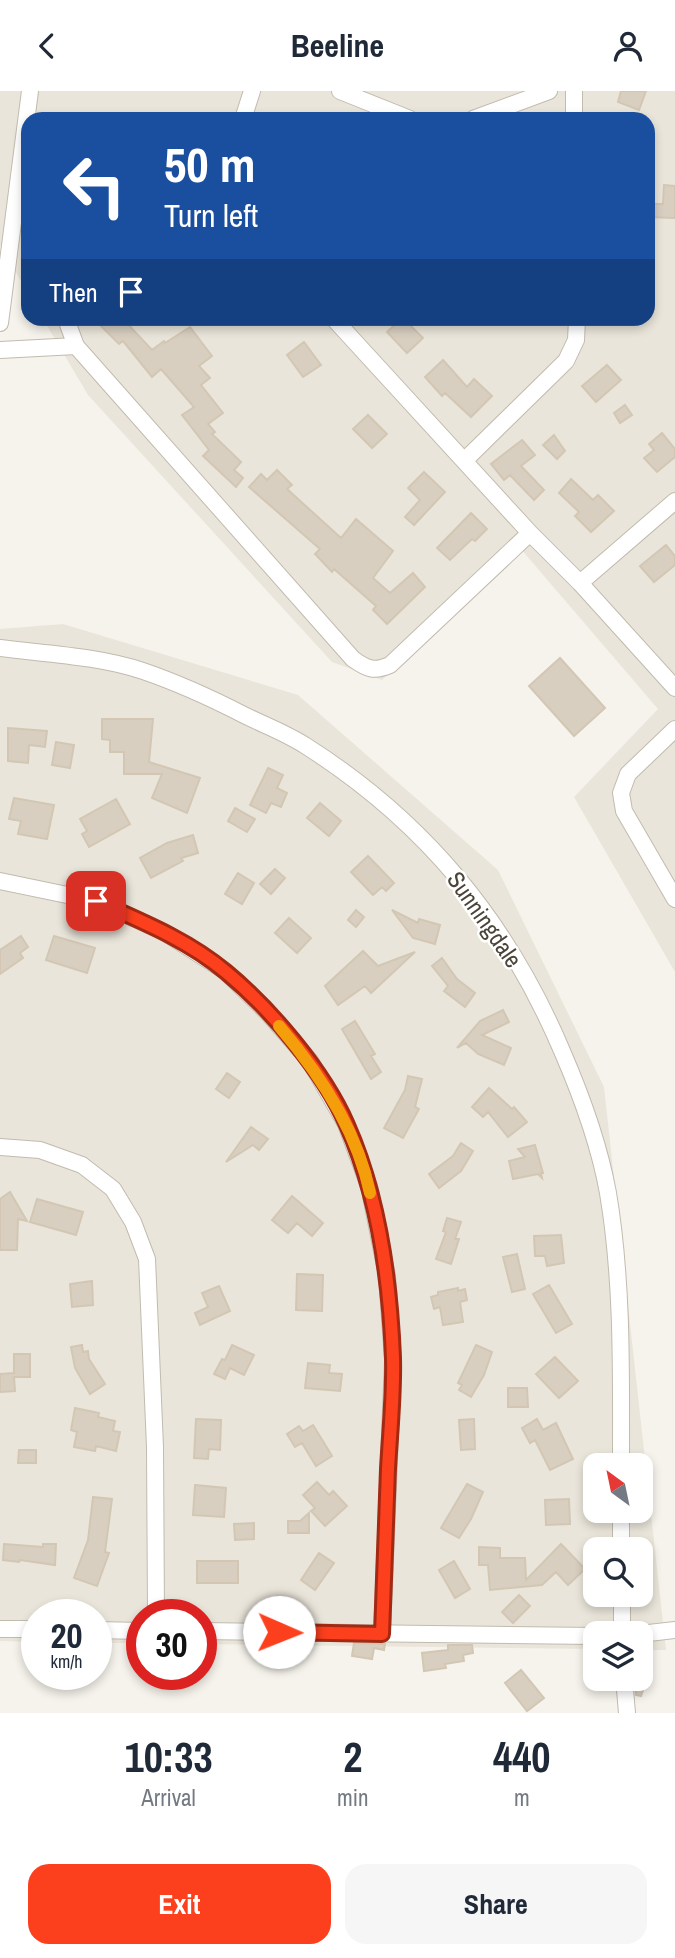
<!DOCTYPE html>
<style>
:root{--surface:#fff;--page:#f6f6f7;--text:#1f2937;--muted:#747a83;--accent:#fc3f1d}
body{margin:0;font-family:"Archivo Narrow",sans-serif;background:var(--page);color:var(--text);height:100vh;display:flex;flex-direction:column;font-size:26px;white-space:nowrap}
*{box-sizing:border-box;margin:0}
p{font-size:23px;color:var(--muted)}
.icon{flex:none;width:38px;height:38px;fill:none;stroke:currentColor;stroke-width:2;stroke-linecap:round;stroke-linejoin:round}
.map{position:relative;height:1622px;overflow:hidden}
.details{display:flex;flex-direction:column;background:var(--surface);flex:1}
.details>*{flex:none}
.hud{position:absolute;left:21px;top:21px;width:634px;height:214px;border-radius:21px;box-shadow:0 4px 10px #0003;background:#1a4fa0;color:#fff;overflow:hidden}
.needle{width:46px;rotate:327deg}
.tools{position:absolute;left:583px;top:1362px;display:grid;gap:14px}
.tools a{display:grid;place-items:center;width:70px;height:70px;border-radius:14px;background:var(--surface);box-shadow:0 4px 10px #0003;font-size:35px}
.speed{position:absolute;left:21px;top:1508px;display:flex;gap:14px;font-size:35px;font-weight:700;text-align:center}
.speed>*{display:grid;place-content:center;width:91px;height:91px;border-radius:50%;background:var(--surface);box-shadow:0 4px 10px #0003;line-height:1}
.speed small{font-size:18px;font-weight:400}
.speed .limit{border:10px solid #d22;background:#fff;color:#111}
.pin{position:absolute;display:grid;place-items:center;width:60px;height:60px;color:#fff;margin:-30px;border-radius:14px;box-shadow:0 4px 10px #0006}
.me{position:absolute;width:77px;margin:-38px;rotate:91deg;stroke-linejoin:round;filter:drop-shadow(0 0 5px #0008)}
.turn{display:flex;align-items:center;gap:24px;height:147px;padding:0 28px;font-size:32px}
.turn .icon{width:91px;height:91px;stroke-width:2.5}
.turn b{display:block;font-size:49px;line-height:60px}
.then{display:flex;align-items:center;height:66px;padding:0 28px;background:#0003;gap:14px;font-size:26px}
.eta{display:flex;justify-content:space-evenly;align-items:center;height:119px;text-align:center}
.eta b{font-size:42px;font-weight:700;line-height:49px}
.cta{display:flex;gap:14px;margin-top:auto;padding:14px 28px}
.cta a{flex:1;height:80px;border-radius:21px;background:var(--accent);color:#fff;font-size:28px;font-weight:700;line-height:80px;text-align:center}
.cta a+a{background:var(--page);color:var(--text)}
header{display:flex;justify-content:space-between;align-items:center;height:91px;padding:0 28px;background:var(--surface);font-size:32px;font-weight:700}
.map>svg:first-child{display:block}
.residential{fill:#eae5da;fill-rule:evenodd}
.building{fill:#d8cfc1;stroke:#d3c7b4;stroke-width:2}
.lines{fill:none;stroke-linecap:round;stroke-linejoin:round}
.minor-casing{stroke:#c2bbae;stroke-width:18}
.minor{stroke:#fff;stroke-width:16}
.route-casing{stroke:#a42913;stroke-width:18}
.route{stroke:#fc3f1d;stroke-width:12}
.slow{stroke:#f59e0b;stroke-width:12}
.labels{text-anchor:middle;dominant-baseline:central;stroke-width:5;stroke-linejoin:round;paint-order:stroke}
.street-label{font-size:24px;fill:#4b4439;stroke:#fff}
</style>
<header><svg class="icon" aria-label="back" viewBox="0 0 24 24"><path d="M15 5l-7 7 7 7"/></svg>Beeline<svg class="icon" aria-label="person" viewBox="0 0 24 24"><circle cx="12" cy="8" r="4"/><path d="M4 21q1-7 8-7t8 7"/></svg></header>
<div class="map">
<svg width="675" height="1622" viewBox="0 0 675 1622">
<rect width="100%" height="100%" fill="#f6f3ec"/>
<path class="residential" d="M0,0H675V881L574,706L658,618L520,457L382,589L332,571L88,304L43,228H648V28H28V202L0,154Z
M63,533L298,604L498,779L604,996L666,1559H641L640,1542H595V1558L201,1553V1524H142V1552H96V1524H37V1551L0,1550V538ZM595,1374H640V1419H595ZM595,1458H640V1503H595Z"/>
<path class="building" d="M621,0H646L639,19L618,11Z
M664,94L675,95V127L648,126V113H663Z
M94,228H123L152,259L164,250L165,252L190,236L212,265L199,275L210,287L201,294L223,322L208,333L215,341L212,343L241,371L234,379L243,387L236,396L203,365L209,359L182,324L194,316L161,278L152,286L123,250L119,253Z
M401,228H404L423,247L407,262L387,241Z
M304,251L321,274L303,286L287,264Z
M443,269L467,296L474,288L492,305L471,326L445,302L442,305L425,286Z
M607,274L621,289L596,311L582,295Z
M625,314L632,324L620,332L614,322Z
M368,324L387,343L372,357L353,338Z
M662,342L675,358V366L657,381L644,367L654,359L649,353Z
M554,344L565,360L557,368L543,354Z
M522,349L535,364L521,375L544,399L534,409L510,384L504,389L491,373Z
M277,379L292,394L287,398L341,447L356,428L393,460L373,487L390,502L413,482L425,496L387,533L373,519L376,515L334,478L332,481L315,463L320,458L249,396L261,383L267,389Z
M424,381L445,401L414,434L405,426L420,409L408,397Z
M571,388L593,409L598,404L614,420L591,441L575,425L579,421L559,402Z
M471,422L487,438L475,450L472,448L450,469L437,457Z
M666,454L675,465V474L654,491L640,475Z
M560,567L605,617L574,645L529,595Z
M102,628H153L149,671L200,687L187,722L152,707L162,683H124V661H110V649L102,648Z
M8,637L47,640L45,656L29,654L28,672L8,670Z
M56,651L74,654L70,677L52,674Z
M268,677L283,684L277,697L287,702L281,716L271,712L266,722L250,714Z
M14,707L54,714L47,748L18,743L21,730L9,728Z
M116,708L130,733L89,756L82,743L87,740L80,728Z
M320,712L341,730L329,745L307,727Z
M235,717L255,728L247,741L228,730Z
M193,744L198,762L181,767L183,770L151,787L140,767L167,752Z
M368,765L394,792L386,800L382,796L373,804L351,781Z
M275,778L285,787L271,803L260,793Z
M238,782L254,792L242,813L225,803Z
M356,819L364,826L356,836L348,829Z
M392,819L418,832L419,828L440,834L435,853L413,847Z
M289,827L311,847L297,862L275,842Z
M21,845L28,856L20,862L23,867L0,883V859Z
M54,845L95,857L87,882L46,869Z
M363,860L378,875L415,861L371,902L365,895L338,914L325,895Z
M442,867L457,888L475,902L465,916L444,900L448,895L432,875Z
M503,919L509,931L482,944L511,957L504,974L478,963L466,952L457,957L480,930Z
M355,930L375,963L371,965L381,981L371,988L342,938Z
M227,982L240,991L229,1007L216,998Z
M408,985L422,988L415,1016L419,1018L403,1047L384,1037L405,999Z
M489,997L512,1018L514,1016L527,1031L508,1046L488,1021L483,1026L472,1016Z
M251,1036L268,1048L259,1059L253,1054L226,1071Z
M461,1052L473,1060L461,1080L439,1097L429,1083L453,1065Z
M535,1054L543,1082H541L542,1087L538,1083L513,1088L509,1070L525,1066L518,1058Z
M10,1101L27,1130L18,1128L17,1159H0V1108Z
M292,1105L323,1132L312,1145L297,1132L288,1142L272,1129Z
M37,1108L83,1121L76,1144L30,1131Z
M447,1127L461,1131L455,1148H459L451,1173L436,1168L446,1141L443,1140Z
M561,1144L564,1172L547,1175L545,1165H535L534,1145Z
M517,1163L525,1198L512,1201L503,1166Z
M297,1183L323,1184L322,1220L296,1219Z
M92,1190L93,1214L72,1216L70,1193Z
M549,1194L572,1233L556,1242L533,1203Z
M219,1195L230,1220L200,1234L195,1222L208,1216L202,1202Z
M458,1197V1200L465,1198L467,1209L460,1211L463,1231L443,1234L440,1216L434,1218L431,1206L438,1204V1201Z
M82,1254L83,1261L88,1260L89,1268L105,1293L90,1303L75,1277L71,1256Z
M232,1254L254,1264L244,1284L230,1277L225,1288L214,1283L222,1268L225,1269Z
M476,1254L492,1261L484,1284L471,1306L459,1299L462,1294L458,1292Z
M14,1263H30V1286H14L15,1300L0,1301V1283L14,1282Z
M555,1266L578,1290L559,1307L536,1283Z
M308,1272L330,1274L329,1282L342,1283L340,1300L305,1297Z
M508,1297H527L528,1316H508Z
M75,1317L99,1322L98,1326L115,1330L113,1340L120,1341L116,1360L96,1355L95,1360L74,1356L77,1341L71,1339Z
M196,1328L221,1329L220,1359L209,1358L208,1368L194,1367Z
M474,1328L475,1358L461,1359L459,1329Z
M537,1328L543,1339L556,1332L573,1368L550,1379L535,1349L530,1352L522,1337Z
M313,1334L332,1365L316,1375L302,1352L295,1356L287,1343L299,1335L303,1340Z
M19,1359H36V1372H18Z
M317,1391L329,1404L333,1400L347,1415L325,1435L311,1420L315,1417L303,1404Z
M467,1393L483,1401L471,1428L459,1447L441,1437Z
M195,1394L226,1397L224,1426L193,1424Z
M93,1406L112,1408L105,1461L109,1462L97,1495L74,1487L88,1449Z
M569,1408L570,1433L546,1434L545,1409Z
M309,1422V1442H288V1430H300Z
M254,1432V1448L235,1449L234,1433Z
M4,1453L43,1456V1453H56L55,1474L20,1469L19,1471L3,1469Z
M561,1453L585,1478L568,1494L556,1481L542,1494L490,1499L488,1474H479V1456L500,1457V1467H525L526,1489Z
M319,1462L334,1472L315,1499L301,1489Z
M197,1470H238V1492H197Z
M454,1470L470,1498L455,1507L439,1479Z
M519,1504L530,1515L513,1532L502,1521Z
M354,1552L382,1553H385L384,1559L374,1557L372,1568L352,1565Z
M448,1554H472L473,1562L463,1564L464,1570L445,1573L446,1577L424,1580L422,1562L448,1559Z
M521,1579L544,1607L527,1620L505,1592Z
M635,1587H647L641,1605L636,1604Z"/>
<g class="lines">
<defs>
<path id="minor" d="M340,0L410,28
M574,0V28
M243,28L252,0
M473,28L549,0
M18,96L28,123
M0,232L30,0
M76,255L353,568C367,578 374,581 390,574L530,442L334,228
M0,259L76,255L66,228
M465,369L566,270L576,249L577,228
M530,442L580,492L675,597
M580,492L675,410
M0,557C47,563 98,565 143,580C178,592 211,607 244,624C264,634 286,642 306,655C424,730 507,830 562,960C582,1006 599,1052 608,1102C623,1191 621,1284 621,1374
M675,638L628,683L621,702L624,720L675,808
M0,790L96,810L164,841L225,880L268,922L310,970L346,1033L369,1095L387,1185L393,1269L382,1543
M0,1056L40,1059L82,1074L113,1098L133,1131L147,1168L155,1356L156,1524
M621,1419V1458
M622,1503V1542
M0,1538H37
M96,1539L142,1540
M201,1540L595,1545
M640,1543L675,1539
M624,1587L627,1622"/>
</defs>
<use href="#minor" class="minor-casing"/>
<use href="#minor" class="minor"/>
</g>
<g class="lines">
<defs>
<path id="route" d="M96,810C141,830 188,849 226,881C271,918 324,981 347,1034C379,1106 390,1189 393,1267C394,1304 390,1341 388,1378C386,1433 384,1488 382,1543L279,1541"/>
</defs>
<use href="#route" class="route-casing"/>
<use href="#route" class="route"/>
<path class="slow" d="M279,935C320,983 357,1039 370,1102"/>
</g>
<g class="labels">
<g class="street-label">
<text transform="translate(485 828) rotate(55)">Sunningdale</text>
</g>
</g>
</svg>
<div class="tools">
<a><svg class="needle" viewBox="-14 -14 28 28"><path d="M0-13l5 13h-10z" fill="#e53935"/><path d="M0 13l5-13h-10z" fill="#747a83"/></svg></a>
<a><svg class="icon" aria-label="search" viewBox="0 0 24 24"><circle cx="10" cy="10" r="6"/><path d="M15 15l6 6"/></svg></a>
<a><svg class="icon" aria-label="layers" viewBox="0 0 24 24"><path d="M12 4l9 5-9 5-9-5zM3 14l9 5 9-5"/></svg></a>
</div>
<div class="speed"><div>20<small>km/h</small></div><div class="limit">30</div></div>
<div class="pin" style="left:96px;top:810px;background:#d93025"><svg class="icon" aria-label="arrive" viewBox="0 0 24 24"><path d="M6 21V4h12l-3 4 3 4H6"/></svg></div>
<svg class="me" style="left:279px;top:1541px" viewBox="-20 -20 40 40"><circle r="19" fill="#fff"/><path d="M0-13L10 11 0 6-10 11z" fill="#fc3f1d"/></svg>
<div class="hud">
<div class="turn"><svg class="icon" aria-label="left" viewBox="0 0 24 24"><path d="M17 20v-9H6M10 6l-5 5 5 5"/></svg><div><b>50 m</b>Turn left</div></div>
<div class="then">Then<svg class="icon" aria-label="arrive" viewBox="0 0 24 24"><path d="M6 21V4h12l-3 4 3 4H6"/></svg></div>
</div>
</div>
<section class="details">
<div class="eta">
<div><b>10:33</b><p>Arrival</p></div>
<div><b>2</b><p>min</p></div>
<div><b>440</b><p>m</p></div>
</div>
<div class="cta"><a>Exit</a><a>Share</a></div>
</section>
